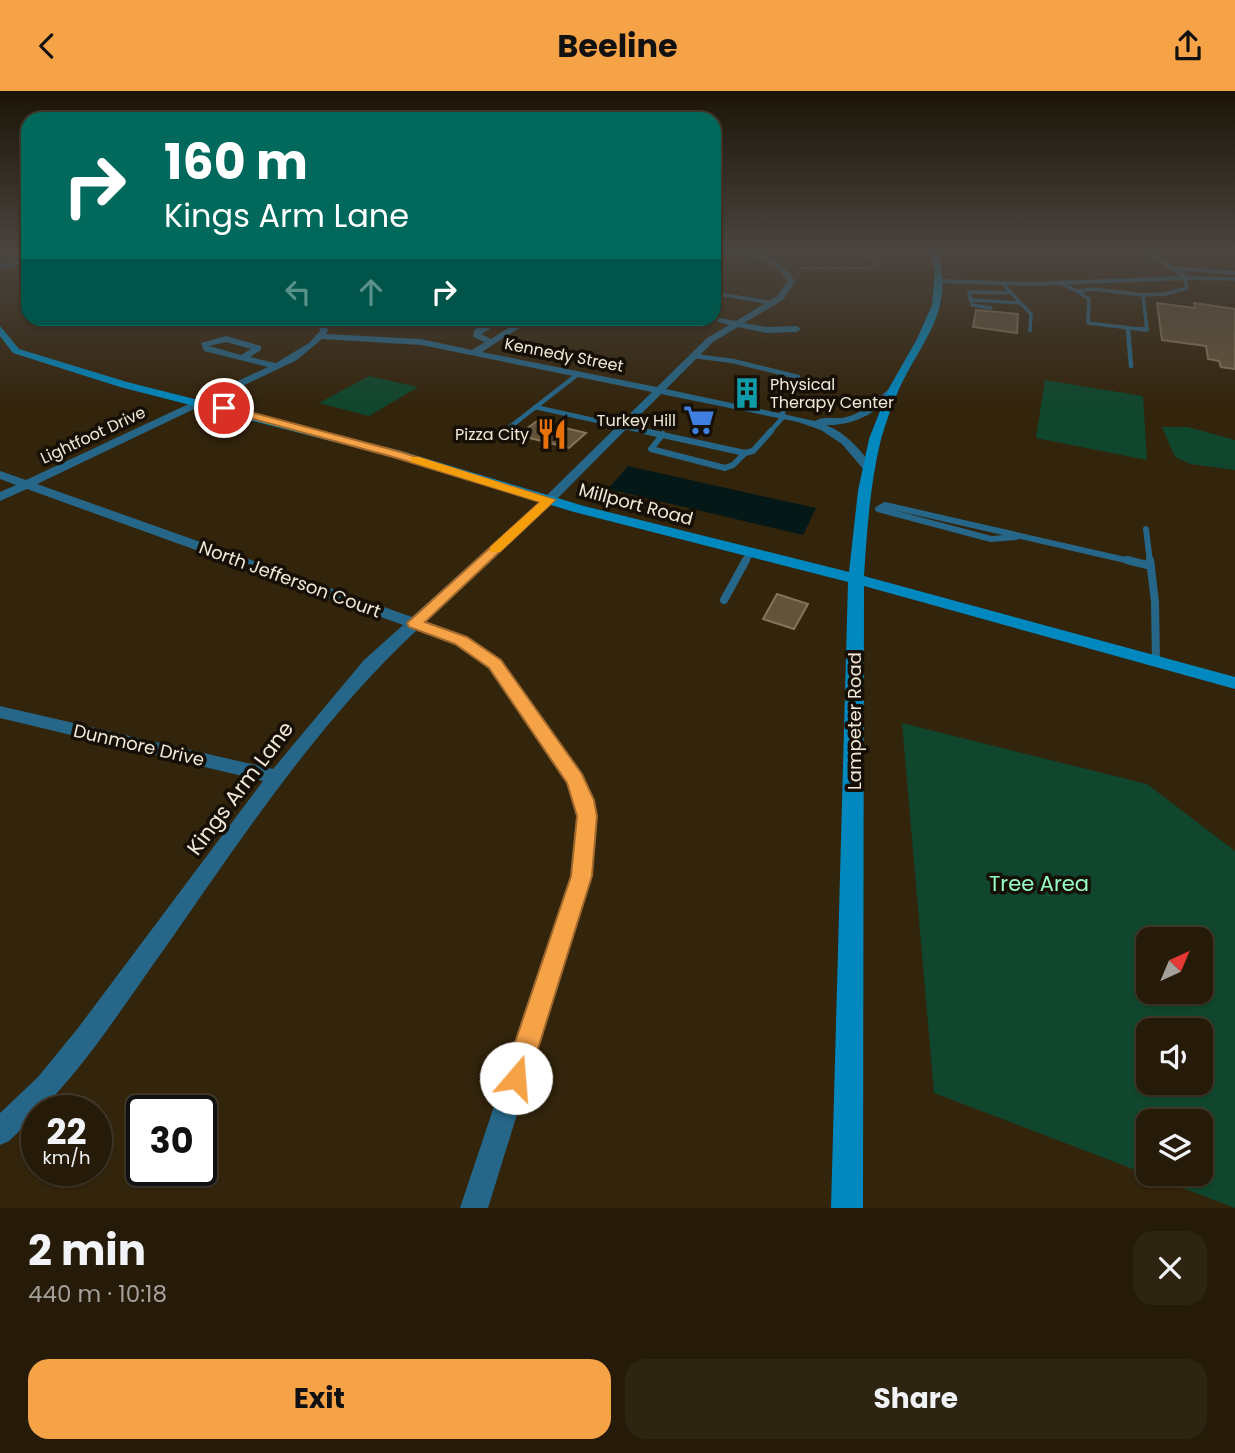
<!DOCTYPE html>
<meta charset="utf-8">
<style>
:root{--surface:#261b09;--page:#2e2412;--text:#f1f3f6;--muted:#a4a19c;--line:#42392a;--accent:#f6a247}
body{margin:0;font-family:Poppins,sans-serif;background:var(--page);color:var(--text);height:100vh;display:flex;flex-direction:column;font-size:26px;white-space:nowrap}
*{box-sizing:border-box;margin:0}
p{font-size:23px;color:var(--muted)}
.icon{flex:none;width:38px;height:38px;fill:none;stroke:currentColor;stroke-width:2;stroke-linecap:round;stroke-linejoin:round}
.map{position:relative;height:1117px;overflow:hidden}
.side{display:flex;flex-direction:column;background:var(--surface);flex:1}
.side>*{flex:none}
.banner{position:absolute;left:21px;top:21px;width:700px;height:214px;border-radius:21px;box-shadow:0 2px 5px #0004,0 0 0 2px var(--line);background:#00695c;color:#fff;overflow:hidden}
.needle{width:46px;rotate:44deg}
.fabs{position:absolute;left:1136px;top:836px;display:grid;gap:14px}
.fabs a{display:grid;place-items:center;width:77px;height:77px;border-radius:14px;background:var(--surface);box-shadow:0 2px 5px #0004,0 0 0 2px var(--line);font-size:35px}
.speed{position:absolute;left:21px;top:1004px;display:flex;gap:14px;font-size:35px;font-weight:700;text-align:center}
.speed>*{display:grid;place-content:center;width:91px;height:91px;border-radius:50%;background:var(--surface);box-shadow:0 2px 5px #0004,0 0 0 2px var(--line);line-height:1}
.speed small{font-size:18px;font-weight:400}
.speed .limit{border:4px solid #111;border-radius:10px;background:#fff;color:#111}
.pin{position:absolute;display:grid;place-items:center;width:60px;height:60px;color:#fff;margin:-30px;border:4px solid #fff;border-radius:50%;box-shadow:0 2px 7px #0007}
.me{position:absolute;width:77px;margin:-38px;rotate:18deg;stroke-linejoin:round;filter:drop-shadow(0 0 5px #0008)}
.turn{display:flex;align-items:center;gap:24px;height:147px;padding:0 28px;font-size:32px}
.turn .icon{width:91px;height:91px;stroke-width:2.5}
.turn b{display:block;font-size:49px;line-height:60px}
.lanes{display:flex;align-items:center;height:66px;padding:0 28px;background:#0003;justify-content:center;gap:35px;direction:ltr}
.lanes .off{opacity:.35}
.round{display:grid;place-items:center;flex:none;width:74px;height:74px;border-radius:21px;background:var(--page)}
.headline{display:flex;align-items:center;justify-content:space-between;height:119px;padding:0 28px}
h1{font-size:42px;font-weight:700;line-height:52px}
.action{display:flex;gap:14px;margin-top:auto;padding:14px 28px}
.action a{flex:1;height:80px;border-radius:21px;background:var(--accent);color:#111;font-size:28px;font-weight:700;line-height:80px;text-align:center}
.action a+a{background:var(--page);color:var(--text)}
header{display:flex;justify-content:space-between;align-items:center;height:91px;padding:0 28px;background:var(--accent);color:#111;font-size:32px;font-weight:700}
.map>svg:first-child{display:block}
.green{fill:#10462d;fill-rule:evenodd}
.water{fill:#051818}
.building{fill:#63533a;stroke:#86745a;stroke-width:2}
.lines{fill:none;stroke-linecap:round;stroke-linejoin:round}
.path{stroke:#6f624d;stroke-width:2;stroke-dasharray:3.5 2;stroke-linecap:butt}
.lane-far3{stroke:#266688;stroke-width:3.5}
.lane-far2{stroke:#266688;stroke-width:4.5}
.lane-far1{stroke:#266688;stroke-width:6}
.lane{stroke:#266688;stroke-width:8}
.street{fill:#266688;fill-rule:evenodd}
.secondary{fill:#0088bf;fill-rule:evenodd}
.route{fill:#f6a247;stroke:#a0692e;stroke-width:2}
.slow{fill:#f59e0b}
.labels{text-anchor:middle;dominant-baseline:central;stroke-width:7;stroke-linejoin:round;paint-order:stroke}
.far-street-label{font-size:16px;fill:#f2e8da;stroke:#150f05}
.far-poi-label{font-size:16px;fill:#f2e8da;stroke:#150f05;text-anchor:end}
.street-label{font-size:18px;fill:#f2e8da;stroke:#150f05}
.near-street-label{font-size:21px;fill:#f2e8da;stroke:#150f05}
.near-park-label{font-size:21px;fill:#96fec5;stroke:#150f05}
</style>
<header><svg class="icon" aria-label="back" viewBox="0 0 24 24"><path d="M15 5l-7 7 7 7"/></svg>Beeline<svg class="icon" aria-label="share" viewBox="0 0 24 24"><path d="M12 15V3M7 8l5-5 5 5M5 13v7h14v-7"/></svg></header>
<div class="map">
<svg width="1235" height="1117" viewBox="0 0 1235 1117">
<rect width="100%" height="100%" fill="#33240c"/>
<path class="green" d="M369,285L418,296L369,325L319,312Z
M1045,289L1143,305L1147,369L1036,347Z
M1188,336L1235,349V379L1190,373L1175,366L1162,336Z
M902,632L1147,693L1235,760V1117L934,1002ZM1148,849H1200V901H1148ZM1148,940H1200V992H1148ZM1148,1031H1200V1083H1148Z"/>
<path class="water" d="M628,375L816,417L803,444L608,398Z"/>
<path class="building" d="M1157,212L1195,217L1194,212L1235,218V278L1221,276L1219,270L1208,268L1206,255L1162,249Z
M976,219L1018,223L1017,242L973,236Z
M537,330L586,342L569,357L518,344Z
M777,503L808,513L794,538L763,528Z"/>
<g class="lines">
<path class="path" d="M799,177H869L881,172L845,160
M530,235L555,234L567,228"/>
<path class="lane-far3" d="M1172,177L1235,182
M1189,187L1235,188
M1059,192L1077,200
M1003,193L1031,223L1030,240
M1093,198L1143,204L1147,239L1088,232L1089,208L1077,200Z
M714,202L772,212
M1142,204L1166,203L1187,197L1185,188
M970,209L1021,212
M991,217L972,214L969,201L1012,202
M1128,237V240"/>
<path class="lane-far2" d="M1128,238L1131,275
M1141,238H1147
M694,265L733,270L798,286L797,298L781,324
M535,316L652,342
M510,336L578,283
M769,342L784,325"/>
<path class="lane-far1" d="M644,340L745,362L753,360L771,340
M663,343L651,358L725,377L733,374L745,362
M1146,438L1150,471
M1016,446L991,448L878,418L885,414L1134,471
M745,471L750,463"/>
<path class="lane" d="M1127,469L1151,475
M1150,469L1155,511L1156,570
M724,509L746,469"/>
<path class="street" d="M714,160C742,160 782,162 795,191L783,209L744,232L767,236L797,235L801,238L797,241L767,242L738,236L713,251L666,298L815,330C823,325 833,328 842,327C861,324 876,309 890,297L898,299C879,320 856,335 826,334C847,342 860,359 874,377L868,380L864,379L842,353L821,339L798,331L661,303L553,412L425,531L466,545L501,569L582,683L594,709L597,725L591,785L488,1117H460L571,785L577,725L567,691L489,577L456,553L417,539C316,633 239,751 160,864C122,917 86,974 40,1020H37V1023L9,1050L0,1054V1022L38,986L78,937L263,690L0,627V615L273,678L364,569L403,534L27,398L0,410V401L16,394L0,388V380L26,389L268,276L204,260L201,252L226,245L261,255V259L250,266L276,272L309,252L320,240L318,228H326L328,240L326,243L421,248L472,259L485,251L473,246L474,239L491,230L510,228L519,233V237L482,261L657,296L707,247L729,234L709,228L714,226L736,230L777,205L787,191C776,164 739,165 714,162ZM508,233L511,235L491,248L481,243L496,234ZM322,248L421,254L652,301L545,406L412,526L37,393L297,269ZM226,251L251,258L241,264L209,255Z
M1141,160H1148L1193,187L1189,189L1035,195L940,192L936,190L940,188L1035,191L1181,185Z
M28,167V171L0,178V174Z"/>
<path class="secondary" d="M929,160H936C957,217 922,249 899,298C892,314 886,331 881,348C870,393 867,439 864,485L1235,586V598L864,495L863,1117H831L848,491L574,421L393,366L120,296L13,262L0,245V235L19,258L127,291L401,360L584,415L849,481L858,400L869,348L889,297L917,248L932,214L935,179Z"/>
</g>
<linearGradient id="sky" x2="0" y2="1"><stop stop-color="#1c1407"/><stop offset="0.51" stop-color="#4a4540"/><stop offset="1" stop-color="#4a4540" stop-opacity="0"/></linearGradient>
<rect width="1235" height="316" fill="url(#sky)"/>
<path class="route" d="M224,314L401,361L555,409L425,531L467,546L501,569L582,683L594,709L597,725L592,785L526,996L516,1000L507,996L503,987L571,785L577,725L567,692L489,577L455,553L409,536L407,532L540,411L393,366L220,319V315Z"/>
<path class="slow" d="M411,366H419L555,409L500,461H490V456L540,411L411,371Z"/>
<defs>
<symbol id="building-bare" viewBox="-9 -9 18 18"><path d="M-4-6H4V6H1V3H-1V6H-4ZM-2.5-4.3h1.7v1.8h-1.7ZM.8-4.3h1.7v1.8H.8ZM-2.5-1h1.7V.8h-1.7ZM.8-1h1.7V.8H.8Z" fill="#0f9aa8" stroke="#150f05" stroke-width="2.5" paint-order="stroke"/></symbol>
<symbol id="supermarket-bare" viewBox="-9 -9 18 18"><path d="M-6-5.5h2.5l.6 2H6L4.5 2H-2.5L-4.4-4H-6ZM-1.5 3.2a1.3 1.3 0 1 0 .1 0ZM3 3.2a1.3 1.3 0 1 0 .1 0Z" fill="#3f7fe0" stroke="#150f05" stroke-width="2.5" paint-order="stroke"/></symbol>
<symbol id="restaurant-bare" viewBox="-9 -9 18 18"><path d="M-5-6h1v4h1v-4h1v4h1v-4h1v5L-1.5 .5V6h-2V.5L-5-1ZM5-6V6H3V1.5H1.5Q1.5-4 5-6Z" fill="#e8710a" stroke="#150f05" stroke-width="2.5" paint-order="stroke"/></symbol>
</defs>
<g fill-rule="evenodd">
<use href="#building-bare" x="725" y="280" width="44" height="44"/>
<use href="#supermarket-bare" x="677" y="307" width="44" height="44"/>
<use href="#restaurant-bare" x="530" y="321" width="44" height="44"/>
</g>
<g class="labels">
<g class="far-street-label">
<text transform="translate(564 264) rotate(11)">Kennedy Street</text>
<text transform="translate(93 344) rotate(-25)">Lightfoot Drive</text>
</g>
<g class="far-poi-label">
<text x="770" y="293" text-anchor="start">Physical<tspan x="770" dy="18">Therapy Center</tspan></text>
<text x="676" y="329">Turkey Hill</text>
<text x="529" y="343">Pizza City</text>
</g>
<g class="street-label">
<text transform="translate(636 413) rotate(15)">Millport Road</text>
<text transform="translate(290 488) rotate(20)">North Jefferson Court</text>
<text transform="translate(854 630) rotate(-90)">Lampeter Road</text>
<text transform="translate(139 654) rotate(13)">Dunmore Drive</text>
</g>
<g class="near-street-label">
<text transform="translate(240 697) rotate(-53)">Kings Arm Lane</text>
</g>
<g class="near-park-label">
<text x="1039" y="792">Tree Area</text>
</g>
</g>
</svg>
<div class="fabs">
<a><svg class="needle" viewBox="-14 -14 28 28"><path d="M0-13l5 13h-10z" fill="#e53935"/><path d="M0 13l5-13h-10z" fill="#a4a19c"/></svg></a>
<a><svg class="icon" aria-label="sound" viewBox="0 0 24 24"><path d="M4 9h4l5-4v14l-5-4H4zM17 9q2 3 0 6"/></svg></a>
<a><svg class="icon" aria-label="layers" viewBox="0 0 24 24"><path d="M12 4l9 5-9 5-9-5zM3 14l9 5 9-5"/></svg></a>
</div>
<div class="speed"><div>22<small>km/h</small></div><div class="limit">30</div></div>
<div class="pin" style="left:224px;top:317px;background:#d93025"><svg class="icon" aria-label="arrive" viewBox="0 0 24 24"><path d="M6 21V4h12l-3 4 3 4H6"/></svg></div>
<svg class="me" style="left:516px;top:987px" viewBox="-20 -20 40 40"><circle r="19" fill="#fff"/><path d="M0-13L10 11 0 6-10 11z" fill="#f6a247"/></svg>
<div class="banner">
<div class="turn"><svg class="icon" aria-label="right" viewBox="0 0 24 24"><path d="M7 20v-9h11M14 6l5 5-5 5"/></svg><div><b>160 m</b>Kings Arm Lane</div></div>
<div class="lanes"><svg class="icon off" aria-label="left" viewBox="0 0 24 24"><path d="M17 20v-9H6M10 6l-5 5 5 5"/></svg><svg class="icon off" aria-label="ahead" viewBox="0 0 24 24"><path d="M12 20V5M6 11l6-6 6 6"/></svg><svg class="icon" aria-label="right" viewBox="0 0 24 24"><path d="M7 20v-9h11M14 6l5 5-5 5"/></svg></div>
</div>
</div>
<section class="side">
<div class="headline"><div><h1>2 min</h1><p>440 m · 10:18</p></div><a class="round"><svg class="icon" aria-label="close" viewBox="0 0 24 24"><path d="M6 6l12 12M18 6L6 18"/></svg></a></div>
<div class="action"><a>Exit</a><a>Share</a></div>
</section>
